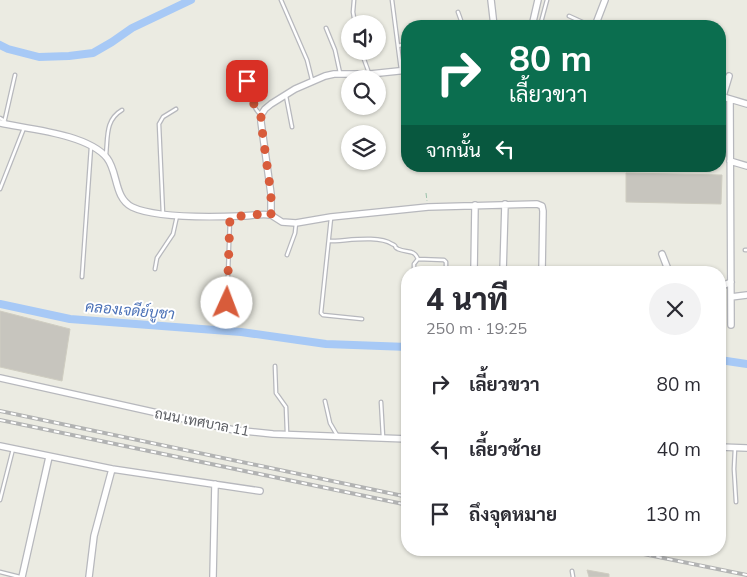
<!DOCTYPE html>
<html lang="th">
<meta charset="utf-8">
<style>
:root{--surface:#fff;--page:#f2f2f3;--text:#2b2b33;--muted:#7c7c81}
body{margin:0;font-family:Mulish,Sarabun,sans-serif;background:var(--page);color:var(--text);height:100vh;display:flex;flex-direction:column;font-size:19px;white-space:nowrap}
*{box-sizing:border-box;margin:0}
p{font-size:16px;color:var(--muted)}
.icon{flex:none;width:28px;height:28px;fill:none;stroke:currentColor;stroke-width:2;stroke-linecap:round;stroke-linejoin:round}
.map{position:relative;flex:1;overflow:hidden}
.drawer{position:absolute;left:401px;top:266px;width:325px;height:290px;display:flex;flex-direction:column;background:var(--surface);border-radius:20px;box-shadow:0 1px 4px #0004}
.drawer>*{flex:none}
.hud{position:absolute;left:401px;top:20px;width:325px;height:152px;border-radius:20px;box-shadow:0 1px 4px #0004;background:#0b6e4f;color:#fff;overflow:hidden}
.fabs{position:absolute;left:341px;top:15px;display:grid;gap:10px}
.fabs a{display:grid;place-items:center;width:45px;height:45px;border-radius:50%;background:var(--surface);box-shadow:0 1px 4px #0004;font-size:25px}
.pin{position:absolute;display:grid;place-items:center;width:42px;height:42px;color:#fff;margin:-21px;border-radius:10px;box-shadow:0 2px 8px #0006}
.me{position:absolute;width:55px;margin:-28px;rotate:2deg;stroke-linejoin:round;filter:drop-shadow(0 0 4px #0008)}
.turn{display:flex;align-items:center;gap:18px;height:105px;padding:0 25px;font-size:22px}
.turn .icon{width:65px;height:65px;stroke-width:2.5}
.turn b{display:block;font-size:35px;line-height:42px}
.then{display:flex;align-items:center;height:48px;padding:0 25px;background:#0003;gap:10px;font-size:19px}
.round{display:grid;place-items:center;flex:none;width:52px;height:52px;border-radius:26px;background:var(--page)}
.head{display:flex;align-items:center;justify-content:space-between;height:85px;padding:0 25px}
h1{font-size:30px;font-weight:800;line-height:38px}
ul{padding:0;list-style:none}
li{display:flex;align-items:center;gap:15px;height:65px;padding:0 25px}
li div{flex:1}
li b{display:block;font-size:19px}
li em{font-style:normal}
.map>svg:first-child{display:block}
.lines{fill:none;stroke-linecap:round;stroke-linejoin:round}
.canal{stroke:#a7c9f6;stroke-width:8}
.building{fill:#c7c5be;stroke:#cfcdc1}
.service-casing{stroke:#b7b8bd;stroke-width:5}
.minor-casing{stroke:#b7b8bd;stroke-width:8}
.path{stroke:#9ac1aa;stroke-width:1;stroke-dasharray:5 2.5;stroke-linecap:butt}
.service{stroke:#fff;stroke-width:2.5}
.minor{stroke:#fff;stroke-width:5.5}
.rail-casing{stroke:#b2b3b3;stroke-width:4}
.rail{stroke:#fff;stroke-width:2;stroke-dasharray:5.5;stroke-linecap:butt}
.route{stroke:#d85c3b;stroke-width:9;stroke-dasharray:0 16.2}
.labels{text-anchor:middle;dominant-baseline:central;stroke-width:4;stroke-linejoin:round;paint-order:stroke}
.street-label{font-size:14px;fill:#5a5c61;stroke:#fff}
.water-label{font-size:15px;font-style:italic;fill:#4c72b7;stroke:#fff}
</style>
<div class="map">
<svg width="747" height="577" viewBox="0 0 747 577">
<rect width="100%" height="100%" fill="#ebebe2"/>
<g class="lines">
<path class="canal" d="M0,45L8,49L39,57L69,56L93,53L112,42L132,28L191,0
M0,304L70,319L241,332L326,344L408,347
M720,360L747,364"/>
</g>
<path class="building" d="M626,173L722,175L721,204L626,202Z
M0,311L70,329L62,381L0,367Z
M587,570L609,574V577H589Z"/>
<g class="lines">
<defs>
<path id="service" d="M281,0L307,60L312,80
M354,0L353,12L355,24
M392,0L401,70
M458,12L463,26
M569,16L591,26
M540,26L547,0
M326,28L335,50L340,73
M398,46L408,43
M361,51L369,73
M243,65C247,80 249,104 260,114
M286,96L292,127
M0,118L5,121
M5,119L15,75
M106,155C108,137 105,120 122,110
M648,169L650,166
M0,189L24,128
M163,214L159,124L163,117L176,109
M331,218L321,313L323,315L362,319
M329,241C346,241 378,235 392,244C399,247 392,246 398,249C407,253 414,249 418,259L414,264V272
M745,250H747
M287,255L295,233L296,223
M418,259L444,260L446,262V272
M155,269L157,258L173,234L177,216
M82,277L91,147
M227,303L230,217
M275,366L276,393L286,407L287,433
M325,401L330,423L337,435
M381,402L383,437
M735,448L734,469L736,502
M0,500L13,449
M572,571L573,577
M0,572L20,577"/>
<path id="minor" d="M491,0L494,26
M532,26L538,0
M595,26L605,0
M720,96L747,104
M723,96L729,76
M730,99L731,325
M0,123C28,129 88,134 107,158C118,172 114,198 132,207C155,218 214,217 241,216C251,216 261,213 271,215V194L261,122V115L265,109L271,104L295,89L325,76L334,74H370L408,70
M730,161L747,166
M271,215L282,222L296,223L331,217L428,207L537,204L542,206L543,211L542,272
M662,254L669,272
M474,272L475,205
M503,272L505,204
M720,287L731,282
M731,297L747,295
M0,378L234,430L273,434L408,439
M0,446L112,469L260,491
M720,447L747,448
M22,577L49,457
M89,577L94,536L112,469
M213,577L215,484"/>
</defs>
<use href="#service" class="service-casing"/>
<use href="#minor" class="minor-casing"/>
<path class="path" d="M426,193L427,201"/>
<use href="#service" class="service"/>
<use href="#minor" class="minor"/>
<defs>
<path id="rail" d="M0,411L408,497
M0,420L408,505
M624,550L747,575"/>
</defs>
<use href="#rail" class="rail-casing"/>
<use href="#rail" class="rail"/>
</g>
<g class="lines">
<path class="route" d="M227,303L230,217L263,214L271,216V194L261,122V115L256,111L247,81"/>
</g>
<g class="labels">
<g class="street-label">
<text transform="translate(202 422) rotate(11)">ถนน เทศบาล 11</text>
</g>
<g class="water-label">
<text transform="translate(130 310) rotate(5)">คลองเจดีย์บูชา</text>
</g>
</g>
</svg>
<div class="fabs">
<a><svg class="icon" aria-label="sound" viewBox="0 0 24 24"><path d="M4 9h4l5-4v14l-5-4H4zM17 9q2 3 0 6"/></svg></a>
<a><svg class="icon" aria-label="search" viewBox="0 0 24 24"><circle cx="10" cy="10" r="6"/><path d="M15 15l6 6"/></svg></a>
<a><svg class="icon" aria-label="layers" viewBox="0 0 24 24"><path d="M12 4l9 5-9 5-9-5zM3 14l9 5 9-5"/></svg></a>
</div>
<div class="pin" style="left:247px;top:81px;background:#d93025"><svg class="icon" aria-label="arrive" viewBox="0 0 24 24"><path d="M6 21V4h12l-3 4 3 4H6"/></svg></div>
<svg class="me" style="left:227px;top:303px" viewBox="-20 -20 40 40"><circle r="19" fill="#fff"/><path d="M0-13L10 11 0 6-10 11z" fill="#d85c3b"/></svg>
<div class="hud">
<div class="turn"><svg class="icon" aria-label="right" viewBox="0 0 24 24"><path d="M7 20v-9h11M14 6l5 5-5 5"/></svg><div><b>80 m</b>เลี้ยวขวา</div></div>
<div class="then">จากนั้น<svg class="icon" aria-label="left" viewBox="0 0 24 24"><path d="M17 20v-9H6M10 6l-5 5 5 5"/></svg></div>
</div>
<section class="drawer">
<div class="head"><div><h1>4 นาที</h1><p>250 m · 19:25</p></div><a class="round"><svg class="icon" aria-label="close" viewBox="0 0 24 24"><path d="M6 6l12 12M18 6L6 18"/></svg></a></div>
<ul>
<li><svg class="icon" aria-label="right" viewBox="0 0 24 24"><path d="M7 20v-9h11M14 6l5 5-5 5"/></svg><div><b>เลี้ยวขวา</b></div><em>80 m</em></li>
<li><svg class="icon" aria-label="left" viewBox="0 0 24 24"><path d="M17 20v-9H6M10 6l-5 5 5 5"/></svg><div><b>เลี้ยวซ้าย</b></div><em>40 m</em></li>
<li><svg class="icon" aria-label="arrive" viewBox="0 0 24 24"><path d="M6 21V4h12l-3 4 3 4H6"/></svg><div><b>ถึงจุดหมาย</b></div><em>130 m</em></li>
</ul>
</section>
</div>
